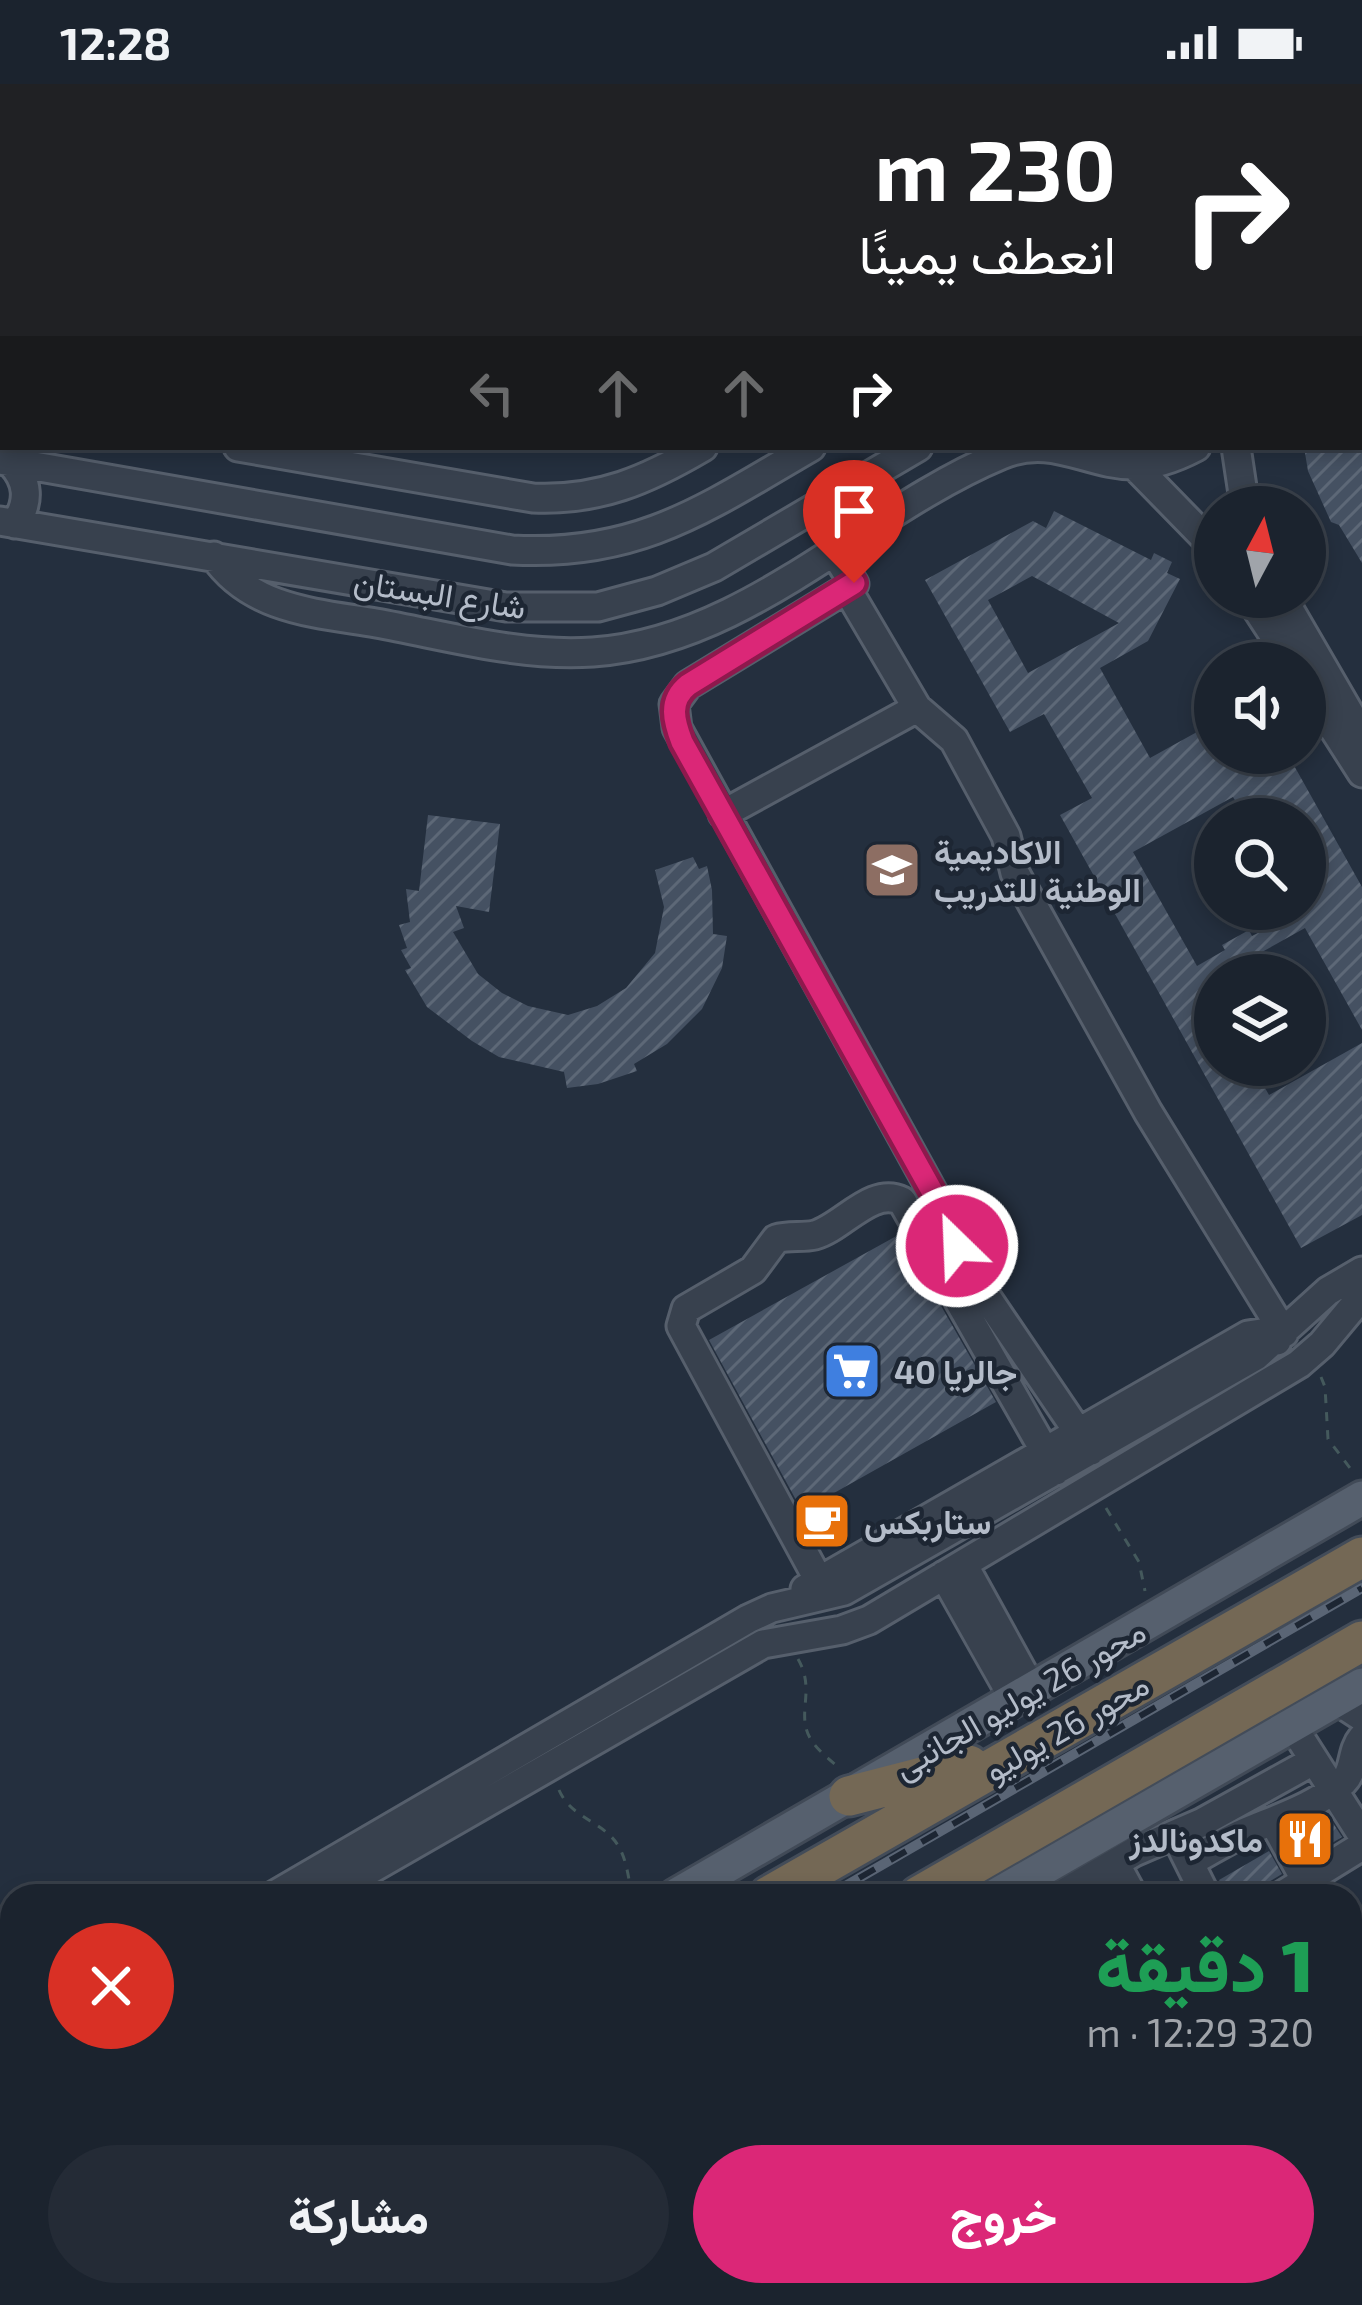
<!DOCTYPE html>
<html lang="ar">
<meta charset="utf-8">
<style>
:root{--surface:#1b232e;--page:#242b36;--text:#f1f3f6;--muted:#a0a4aa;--line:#39404a;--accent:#db2777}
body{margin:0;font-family:"Exo 2",Vazirmatn,sans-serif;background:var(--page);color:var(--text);direction:rtl;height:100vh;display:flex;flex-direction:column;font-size:45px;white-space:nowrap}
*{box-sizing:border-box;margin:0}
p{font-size:39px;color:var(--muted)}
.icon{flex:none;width:66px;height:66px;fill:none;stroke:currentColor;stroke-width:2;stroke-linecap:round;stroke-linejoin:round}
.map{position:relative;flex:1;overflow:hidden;direction:ltr}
.side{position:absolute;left:0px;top:1800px;width:1362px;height:423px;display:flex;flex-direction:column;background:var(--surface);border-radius:36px 36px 0 0;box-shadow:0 6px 18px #0003,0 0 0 3px var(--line);direction:rtl}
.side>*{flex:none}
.banner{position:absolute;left:0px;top:0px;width:1362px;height:366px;box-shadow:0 6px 18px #0003,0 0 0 3px var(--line);direction:rtl;background:#202124;color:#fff;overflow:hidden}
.needle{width:78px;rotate:7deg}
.tools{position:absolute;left:1194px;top:402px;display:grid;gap:24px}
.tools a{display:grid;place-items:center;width:132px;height:132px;border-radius:50%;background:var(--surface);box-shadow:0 6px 18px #0003,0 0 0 3px var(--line);font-size:60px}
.pin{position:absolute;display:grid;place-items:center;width:102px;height:102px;color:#fff;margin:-123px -51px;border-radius:50% 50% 50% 0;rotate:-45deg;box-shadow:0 0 12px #0007}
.pin .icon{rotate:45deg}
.me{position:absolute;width:132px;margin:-66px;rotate:336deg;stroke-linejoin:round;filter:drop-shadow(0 0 9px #0008)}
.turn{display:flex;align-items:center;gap:42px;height:252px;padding:0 48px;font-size:54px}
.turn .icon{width:156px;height:156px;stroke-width:2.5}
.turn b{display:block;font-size:84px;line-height:102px}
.lanes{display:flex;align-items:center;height:114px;padding:0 48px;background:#0003;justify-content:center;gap:60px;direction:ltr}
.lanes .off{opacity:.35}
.round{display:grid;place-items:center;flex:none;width:126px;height:126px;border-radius:63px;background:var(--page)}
.headline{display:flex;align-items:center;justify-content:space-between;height:204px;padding:0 48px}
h1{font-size:72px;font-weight:800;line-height:90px;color:#1e9e55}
.cta{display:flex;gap:24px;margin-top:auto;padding:24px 48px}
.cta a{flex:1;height:138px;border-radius:72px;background:var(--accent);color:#fff;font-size:48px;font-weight:800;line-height:138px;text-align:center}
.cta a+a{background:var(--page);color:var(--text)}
.status{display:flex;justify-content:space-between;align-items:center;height:84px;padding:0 60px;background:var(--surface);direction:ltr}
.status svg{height:33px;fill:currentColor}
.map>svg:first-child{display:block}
.forest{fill:url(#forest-crowns)}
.building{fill:url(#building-hatch);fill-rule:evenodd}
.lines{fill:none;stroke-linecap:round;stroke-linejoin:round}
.minor-casing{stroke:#565f6c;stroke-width:33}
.major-casing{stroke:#414a57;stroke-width:39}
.highway-casing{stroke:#434c59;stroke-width:45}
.path{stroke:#44595c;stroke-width:3;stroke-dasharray:9 9;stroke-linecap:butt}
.minor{stroke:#38414e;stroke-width:27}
.major{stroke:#56606e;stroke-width:33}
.highway{stroke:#746855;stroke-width:39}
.rail-casing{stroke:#5a6575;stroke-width:10}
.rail{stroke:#1d2633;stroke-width:6;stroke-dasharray:18;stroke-linecap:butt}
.route-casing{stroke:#8e194d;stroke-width:30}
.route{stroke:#db2777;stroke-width:21}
.labels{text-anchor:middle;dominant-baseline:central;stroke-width:9;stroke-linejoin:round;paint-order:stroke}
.street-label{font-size:33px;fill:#b4bcc9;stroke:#1d2633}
.poi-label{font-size:33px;font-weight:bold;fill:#b4bcc9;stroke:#1d2633;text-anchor:start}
</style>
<div class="status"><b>12:28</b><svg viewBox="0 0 49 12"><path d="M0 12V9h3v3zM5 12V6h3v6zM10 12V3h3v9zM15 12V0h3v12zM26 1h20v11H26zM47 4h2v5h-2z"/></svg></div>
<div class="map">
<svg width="1362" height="2221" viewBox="0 0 1362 2221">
<defs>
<pattern id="forest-crowns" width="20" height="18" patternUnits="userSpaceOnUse" patternTransform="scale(3)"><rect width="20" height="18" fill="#263c3f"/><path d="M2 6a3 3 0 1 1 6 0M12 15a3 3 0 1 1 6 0" fill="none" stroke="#435659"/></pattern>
<pattern id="building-hatch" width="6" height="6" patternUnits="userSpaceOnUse" patternTransform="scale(3)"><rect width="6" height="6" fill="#455162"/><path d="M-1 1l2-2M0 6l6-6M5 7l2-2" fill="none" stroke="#5d6877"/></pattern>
</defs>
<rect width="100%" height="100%" fill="#242f3e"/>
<path class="forest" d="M1362,2013V2221H1121L1115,2211H1350V2020Z"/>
<path class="building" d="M1304,363H1362V479L1339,441L1331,438L1308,387Z
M1054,427L1151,476L1154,469L1172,478L1167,489L1180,495L1148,557L1100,584L1150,674L1215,638V669H1287L1362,803V946L1305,844L1262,868L1266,874L1238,889L1234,883L1206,898L1215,915V981H1252L1269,1011L1362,959V1131L1301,1164L1060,731L1092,714L1044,630L1010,648L925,496L1033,437L1046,444ZM1032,492L1119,539L1028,589L988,516ZM1233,713L1246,735H1305V825L1252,852L1249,846L1222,861L1225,866L1197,882L1133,768Z
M428,731L500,740L489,828L456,822L464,844L453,848L478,890L502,909L528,922L568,931L597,922L626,904L655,869L664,823L655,786L693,773L699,785L707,782L712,806L713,850L727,852L722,884L702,925L667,960L634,980L637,987L598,1000L567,1004L564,988L499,973L472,957L427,923L405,886L411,884L401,866L407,864L399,841L410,838L406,805L419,807Z
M900,1150L996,1318L802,1427L709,1256Z
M1329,1733L1342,1753L1312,1771L1300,1750Z
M1269,1767L1282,1790L1246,1812H1228L1219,1796Z"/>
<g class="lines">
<defs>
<path id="minor" d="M283,0V3
M921,0L923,3
M203,2L207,3
M388,3L389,0
M1165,3L1166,0
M1194,3L1199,0
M1244,3L1249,0
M1335,3L1340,0
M1359,43L1362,41
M1359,106L1362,104
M1359,139L1362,138
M0,252L3,253
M0,322L3,323
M238,363L533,414C599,417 647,396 703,363
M1236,363L1245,423
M0,376L512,466C639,473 706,424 811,363
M10,378C29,397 30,418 15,440
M1134,381L1215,464
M0,437L506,523H598L657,507L714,483L918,363
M833,466L854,500L688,601L674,620L677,644L952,1143L960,1174L1091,1367
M214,472C251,526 316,529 376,539C448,552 520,573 593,568C748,557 864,428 1001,371C1053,349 1088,382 1135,381C1157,381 1177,373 1196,363
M847,505L917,624L954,656L1006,752L1015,789L1148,1028L1284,1249
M1249,513L1292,579
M1282,513L1362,651
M1305,600L1362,689
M723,730L917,624
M963,1480L1033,1607
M944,1491L1015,1617
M818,1495L681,1242L686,1225L753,1186L776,1155C789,1151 802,1154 815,1151C843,1143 872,1102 902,1117L1056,1387
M805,1505L1248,1251L1261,1249L1277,1257
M1336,1616L1362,1633
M1293,1643L1362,1751
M1274,1739L1306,1797
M1181,1762L1206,1812
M1190,1778C1207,1769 1224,1758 1241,1750C1275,1735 1316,1723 1344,1697C1355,1686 1351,1667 1362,1654
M1115,1779L1133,1812
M273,1812L748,1535L772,1524L844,1507L1256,1272L1328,1207L1362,1187
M324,1812L763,1560L842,1546L869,1536L1299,1280L1322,1260L1362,1212
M1059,1812L1134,1768L1201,1739L1313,1677
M1281,1812L1362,1762
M1350,1967L1362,1960
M0,1970L12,1963
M0,2002L12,1990
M1350,2012L1362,2005
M0,2021L12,2043
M1350,2057L1362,2050
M1350,2113L1362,2135
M1350,2191L1362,2212
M1049,2211L1055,2221
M376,2221L393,2211
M588,2221L605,2211
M905,2221L923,2211
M988,2221L1006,2211
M1113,2221L1116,2211"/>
<path id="major" d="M675,1812L1362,1414
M995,1812L1362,1601
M0,2198L12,2191
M284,2221L302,2211"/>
<path id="highway" d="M849,1712L969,1681
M769,1812L1362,1473
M919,1812L1362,1557
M59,2221L76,2211
M206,2221L224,2211"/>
</defs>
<use href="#minor" class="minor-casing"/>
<use href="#major" class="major-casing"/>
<use href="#highway" class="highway-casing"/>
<path class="path" d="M705,0L707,3
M107,3L108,0
M1359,75L1362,73
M0,129L3,128
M1321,1293L1325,1303L1328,1355L1353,1388
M1106,1424L1139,1478L1145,1507
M798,1575C816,1606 796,1629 810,1654C816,1665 828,1674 838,1683
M559,1706C572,1736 606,1737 620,1765C627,1778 629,1797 632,1812"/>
<use href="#minor" class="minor"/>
<use href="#major" class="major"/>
<use href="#highway" class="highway"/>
<defs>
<path id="rail" d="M828,1812L1362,1504
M116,2221L134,2211
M152,2221L169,2211"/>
</defs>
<use href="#rail" class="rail-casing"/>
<use href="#rail" class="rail"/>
</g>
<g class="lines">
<defs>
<path id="route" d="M854,499L688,601C668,617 674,637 682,658L952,1143L957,1162"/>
</defs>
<use href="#route" class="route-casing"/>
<use href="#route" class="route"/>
</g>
<defs>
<symbol id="university-square" viewBox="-11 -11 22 22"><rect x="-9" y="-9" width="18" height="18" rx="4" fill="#8d6e63" stroke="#1d2633"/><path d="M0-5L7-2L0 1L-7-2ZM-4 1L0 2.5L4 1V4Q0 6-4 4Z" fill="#fff"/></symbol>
<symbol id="supermarket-square" viewBox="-11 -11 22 22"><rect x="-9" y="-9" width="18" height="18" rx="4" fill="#3f7fe0" stroke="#1d2633"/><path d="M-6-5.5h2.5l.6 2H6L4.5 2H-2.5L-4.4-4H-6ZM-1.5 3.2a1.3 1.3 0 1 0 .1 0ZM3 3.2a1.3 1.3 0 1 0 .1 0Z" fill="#fff"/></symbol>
<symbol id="cafe-square" viewBox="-11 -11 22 22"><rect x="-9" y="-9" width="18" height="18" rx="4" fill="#e8710a" stroke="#1d2633"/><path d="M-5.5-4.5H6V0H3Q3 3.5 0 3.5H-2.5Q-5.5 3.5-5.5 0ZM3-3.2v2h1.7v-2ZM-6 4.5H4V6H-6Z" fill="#fff"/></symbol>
<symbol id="restaurant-square" viewBox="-11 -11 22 22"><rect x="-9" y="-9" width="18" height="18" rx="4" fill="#e8710a" stroke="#1d2633"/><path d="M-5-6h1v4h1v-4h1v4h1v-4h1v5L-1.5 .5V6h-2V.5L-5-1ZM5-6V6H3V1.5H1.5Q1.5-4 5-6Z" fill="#fff"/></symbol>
</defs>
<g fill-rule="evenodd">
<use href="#university-square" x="859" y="753" width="66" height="66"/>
<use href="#supermarket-square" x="819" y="1254" width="66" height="66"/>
<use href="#cafe-square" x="789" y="1404" width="66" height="66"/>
<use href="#restaurant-square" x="1272" y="1722" width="66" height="66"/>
</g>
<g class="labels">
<g class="street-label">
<text transform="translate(440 509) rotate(9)">شارع البستان</text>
<text transform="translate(1019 1614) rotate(-30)">محور 26 يوليو الجانبى</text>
<text transform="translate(1066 1642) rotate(-30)">محور 26 يوليو</text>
</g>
<g class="poi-label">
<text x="934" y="767">الاكاديمية<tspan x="934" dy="38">الوطنية للتدريب</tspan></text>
<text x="894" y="1287">جالريا 40</text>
<text x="864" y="1437">ستاربكس</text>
<text x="1263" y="1755" text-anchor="end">ماكدونالدز</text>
</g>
</g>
</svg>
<div class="tools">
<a><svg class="needle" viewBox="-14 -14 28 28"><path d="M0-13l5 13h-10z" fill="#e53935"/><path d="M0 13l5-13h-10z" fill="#a0a4aa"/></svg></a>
<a><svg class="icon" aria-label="sound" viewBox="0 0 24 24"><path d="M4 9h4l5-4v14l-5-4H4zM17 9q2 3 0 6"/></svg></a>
<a><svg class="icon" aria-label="search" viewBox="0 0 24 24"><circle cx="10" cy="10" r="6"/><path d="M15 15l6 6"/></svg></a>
<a><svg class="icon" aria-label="layers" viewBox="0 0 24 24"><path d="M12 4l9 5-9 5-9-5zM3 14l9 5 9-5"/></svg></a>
</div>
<div class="pin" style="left:854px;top:499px;background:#d93025"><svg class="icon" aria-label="arrive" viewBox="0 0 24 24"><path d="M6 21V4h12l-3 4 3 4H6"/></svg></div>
<svg class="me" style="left:957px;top:1162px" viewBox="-20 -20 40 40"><circle r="17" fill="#db2777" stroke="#fff" stroke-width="3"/><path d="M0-11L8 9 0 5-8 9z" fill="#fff"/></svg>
<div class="banner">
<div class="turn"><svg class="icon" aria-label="right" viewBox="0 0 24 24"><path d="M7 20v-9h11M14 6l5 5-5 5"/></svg><div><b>230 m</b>انعطف يمينًا</div></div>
<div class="lanes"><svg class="icon off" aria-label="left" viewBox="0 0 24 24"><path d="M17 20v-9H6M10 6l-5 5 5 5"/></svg><svg class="icon off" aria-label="ahead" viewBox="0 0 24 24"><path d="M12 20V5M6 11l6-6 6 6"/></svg><svg class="icon off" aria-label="ahead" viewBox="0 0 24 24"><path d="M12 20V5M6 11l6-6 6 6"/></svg><svg class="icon" aria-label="right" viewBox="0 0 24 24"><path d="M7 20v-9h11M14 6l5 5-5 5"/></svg></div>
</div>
<section class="side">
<div class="headline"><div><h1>1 دقيقة</h1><p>320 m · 12:29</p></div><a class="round" style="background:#d93025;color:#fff"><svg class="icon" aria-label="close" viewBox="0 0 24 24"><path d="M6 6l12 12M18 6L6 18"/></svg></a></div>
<div class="cta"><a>خروج</a><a>مشاركة</a></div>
</section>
</div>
